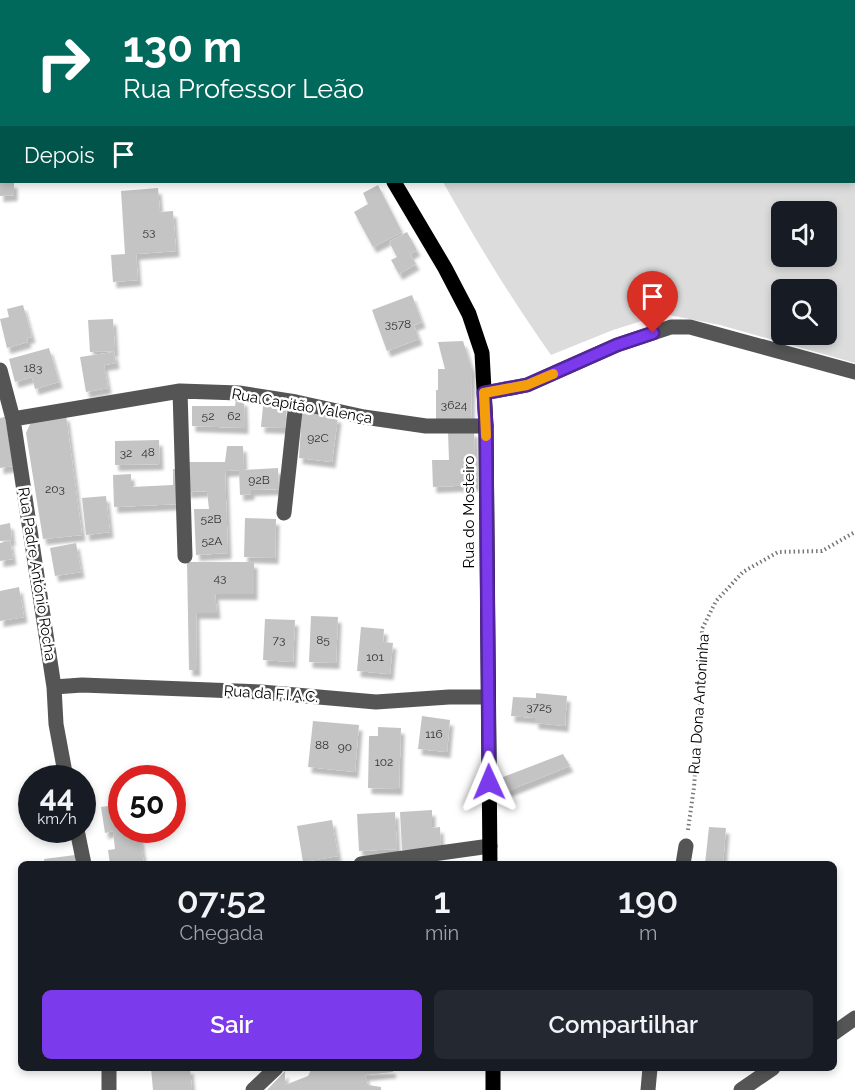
<!DOCTYPE html>
<html lang="pt">
<meta charset="utf-8">
<style>
:root{--surface:#171b24;--page:#242831;--text:#f1f3f6;--muted:#9ea1a6;--accent:#7c3aed}
body{margin:0;font-family:Raleway,sans-serif;background:var(--page);color:var(--text);height:100vh;display:flex;flex-direction:column;font-size:22px;white-space:nowrap}
*{box-sizing:border-box;margin:0}
p{font-size:20px;color:var(--muted)}
.icon{flex:none;width:33px;height:33px;fill:none;stroke:currentColor;stroke-width:2;stroke-linecap:round;stroke-linejoin:round}
.map{position:relative;flex:1;overflow:hidden}
.side{position:absolute;left:18px;top:861px;width:819px;height:210px;display:flex;flex-direction:column;background:var(--surface);border-radius:9px;box-shadow:0 3px 9px #0003}
.side>*{flex:none}
.banner{position:absolute;left:0px;top:0px;width:855px;height:183px;box-shadow:0 3px 9px #0003;background:#00695c;color:#fff;overflow:hidden}
.buttons{position:absolute;left:771px;top:201px;display:grid;gap:12px}
.buttons a{display:grid;place-items:center;width:66px;height:66px;border-radius:9px;background:var(--surface);box-shadow:0 3px 9px #0003;font-size:30px}
.speed{position:absolute;left:18px;top:765px;display:flex;gap:12px;font-size:30px;font-weight:700;text-align:center}
.speed>*{display:grid;place-content:center;width:78px;height:78px;border-radius:50%;background:var(--surface);box-shadow:0 3px 9px #0003;line-height:1}
.speed small{font-size:15px;font-weight:400}
.speed .limit{border:9px solid #d22;background:#fff;color:#111}
.pin{position:absolute;display:grid;place-items:center;width:51px;height:51px;color:#fff;margin:-62px -26px;border-radius:50% 50% 50% 0;rotate:-45deg;box-shadow:0 0 6px #0007}
.pin .icon{rotate:45deg}
.me{position:absolute;width:66px;margin:-33px;rotate:359deg;stroke-linejoin:round;filter:drop-shadow(0 0 4px #0008)}
.turn{display:flex;align-items:center;gap:21px;height:126px;padding:0 24px;font-size:27px}
.turn .icon{width:78px;height:78px;stroke-width:2.5}
.turn b{display:block;font-size:42px;line-height:51px}
.then{display:flex;align-items:center;height:57px;padding:0 24px;background:#0003;gap:12px;font-size:22px}
.eta{display:flex;justify-content:space-evenly;align-items:center;height:102px;text-align:center}
.eta b{font-size:36px;font-weight:600;line-height:42px}
.button{display:flex;gap:12px;margin-top:auto;padding:12px 24px}
.button a{flex:1;height:69px;border-radius:9px;background:var(--accent);color:#fff;font-size:24px;font-weight:600;line-height:69px;text-align:center}
.button a+a{background:var(--page);color:var(--text)}
.map>svg:first-child{display:block}
.green{fill:#dcdcdc;fill-rule:evenodd}
.building{fill:#c4c4c4;filter:url(#shadow)}
.lines{fill:none;stroke-linecap:round;stroke-linejoin:round}
.path{stroke:#777;stroke-width:4;stroke-dasharray:1.5 3;stroke-linecap:butt}
.minor{stroke:#555;stroke-width:15}
.major{stroke:#000;stroke-width:15}
.route-casing{stroke:#51269a;stroke-width:15}
.route{stroke:#7c3aed;stroke-width:10}
.slow{stroke:#f59e0b;stroke-width:10}
.labels{text-anchor:middle;dominant-baseline:central;stroke-width:5;stroke-linejoin:round;paint-order:stroke}
.number-label{font-size:12px;fill:#313131}
.street-label{font-size:15px;fill:#000;stroke:#fff}
</style>
<div class="map">
<svg width="855" height="1090" viewBox="0 0 855 1090">
<defs>
<filter id="shadow"><feDropShadow dx="3.5" dy="6" stdDeviation="1.5" flood-color="#0004"/></filter>
</defs>
<rect width="100%" height="100%" fill="#fff"/>
<path class="green" d="M640,0H855V363L720,325L664,314L613,330L551,355C512,300 476,241 443,182H854V2L640,1ZM782,212H826V256H782ZM782,290H826V334H782Z"/>
<path class="building" d="M0,182H14V195L0,196Z
M378,185L402,232L373,247L354,212L368,204L363,193Z
M158,188L160,212L173,211L176,251L136,254L138,280L113,282L111,255L125,254L121,191Z
M407,232L417,250L410,254L416,264L399,274L391,260L397,257L389,242Z
M412,295L422,322L414,325L419,339L387,351L372,310Z
M23,305L32,337L27,338L28,342L7,348L0,319L9,317L7,309Z
M113,319L115,351L90,352L88,320Z
M463,341L472,369L471,420L436,419V390H438V369H445L438,342Z
M49,348L59,382L35,389L32,377L15,382L9,359Z
M114,352L116,363L104,365L108,388L86,392L80,357Z
M236,400H244L245,428L192,426V406H235Z
M263,406L287,408L285,428L261,427Z
M302,411L338,417L332,462L299,458Z
M66,415L82,535L43,539L26,433L30,424L39,419Z
M5,417L13,466L0,468V418Z
M474,431L476,485L433,487L432,460H449L448,432Z
M159,440L160,464L115,465V441Z
M227,446H243L244,470L278,468L279,489L251,490V494L240,495L239,470L225,471L228,553L196,555L194,509H209L207,491L187,492V462H225Z
M173,469H178L180,504L114,507L113,475L131,474V487L173,485Z
M106,496L110,532L86,535L82,498Z
M245,518L276,519L275,558L244,557Z
M10,523L12,540L0,541V525Z
M10,541L13,559L0,561V543Z
M76,543L81,572L55,576L50,548Z
M187,562H254V594H215L217,613H196L197,670H189Z
M19,587L24,617L0,621V591Z
M311,616L338,617L336,663L309,662Z
M265,619L295,620L293,662L263,660Z
M361,627L384,629L383,642L393,643L390,674L357,671Z
M536,693L567,696L565,726L535,723V718L511,716L513,697L536,698Z
M422,716L450,720L447,752L418,749Z
M313,721L359,725L355,772L308,767Z
M378,727L401,728L399,789L368,788L369,736H378Z
M563,754L570,766L500,794L498,779Z
M122,804V830H139L144,864H110L108,850L115,849L113,831L105,833L101,807Z
M432,810V828L440,827L441,848L402,850L400,812Z
M395,812L397,849L359,851L357,814Z
M332,820L338,856L303,862L297,826Z
M709,827L726,828L723,864H705Z
M75,855L76,864H45L44,859Z
M151,1068H190L192,1090H153Z
M312,1068H392L393,1072L365,1075L368,1085L381,1087V1090H267L285,1071V1085L308,1076Z"/>
<g class="lines">
<path class="path" d="M688,830L694,787L701,693L702,629L716,601L743,572L778,552L822,551L855,532"/>
<path class="minor" d="M311,2L313,0
M0,155H2
M0,370L13,419L54,687L56,724L66,778
M180,391L185,556
M485,393L527,385L617,345L671,327H690L855,372
M13,419L180,391L239,393L296,402L364,417L426,426H486
M284,513L296,402
M54,687L82,685L261,692L376,702L449,697H488
M77,830L84,864
M361,864L490,846
M683,864L686,846
M834,1033L855,1018
M109,1068V1090
M253,1090L276,1068
M648,1090L650,1068
M741,1090L773,1068"/>
<path class="major" d="M287,0L288,2
M394,182L445,268L469,314L482,353L486,426L490,864
M493,1068V1090"/>
</g>
<g class="lines">
<defs>
<path id="route" d="M489,782L486,426L484,393L527,385L617,345L653,333"/>
</defs>
<use href="#route" class="route-casing"/>
<use href="#route" class="route"/>
<path class="slow" d="M486,436L484,393L527,385L553,374"/>
</g>
<g class="labels">
<g class="number-label">
<text x="149" y="232">53</text>
<text x="398" y="324">3578</text>
<text x="33" y="368">183</text>
<text x="454" y="405">3624</text>
<text x="208" y="416">52</text>
<text x="234" y="416">62</text>
<text x="318" y="438">92C</text>
<text x="148" y="452">48</text>
<text x="126" y="453">32</text>
<text x="259" y="480">92B</text>
<text x="55" y="489">203</text>
<text x="211" y="519">52B</text>
<text x="212" y="541">52A</text>
<text x="220" y="578">43</text>
<text x="279" y="640">73</text>
<text x="323" y="640">85</text>
<text x="375" y="657">101</text>
<text x="539" y="707">3725</text>
<text x="434" y="734">116</text>
<text x="322" y="745">88</text>
<text x="345" y="747">90</text>
<text x="384" y="762">102</text>
</g>
<g class="street-label">
<text transform="translate(302 406) rotate(10)">Rua Capitão Valença</text>
<text transform="translate(469 512) rotate(-90)">Rua do Mosteiro</text>
<text transform="translate(37 574) rotate(81)">Rua Padre António Rocha</text>
<text transform="translate(271 694) rotate(4)">Rua da F.I.A.C.</text>
<text transform="translate(699 704) rotate(-86)">Rua Dona Antoninha</text>
</g>
</g>
</svg>
<div class="buttons">
<a><svg class="icon" aria-label="sound" viewBox="0 0 24 24"><path d="M4 9h4l5-4v14l-5-4H4zM17 9q2 3 0 6"/></svg></a>
<a><svg class="icon" aria-label="search" viewBox="0 0 24 24"><circle cx="10" cy="10" r="6"/><path d="M15 15l6 6"/></svg></a>
</div>
<div class="speed"><div>44<small>km/h</small></div><div class="limit">50</div></div>
<div class="pin" style="left:653px;top:333px;background:#d93025"><svg class="icon" aria-label="arrive" viewBox="0 0 24 24"><path d="M6 21V4h12l-3 4 3 4H6"/></svg></div>
<svg class="me" style="left:489px;top:782px" viewBox="-20 -20 40 40"><path d="M0-17L14 15 0 8-14 15z" fill="#7c3aed" stroke="#fff" stroke-width="4"/></svg>
<div class="banner">
<div class="turn"><svg class="icon" aria-label="right" viewBox="0 0 24 24"><path d="M7 20v-9h11M14 6l5 5-5 5"/></svg><div><b>130 m</b>Rua Professor Leão</div></div>
<div class="then">Depois<svg class="icon" aria-label="arrive" viewBox="0 0 24 24"><path d="M6 21V4h12l-3 4 3 4H6"/></svg></div>
</div>
<section class="side">
<div class="eta">
<div><b>07:52</b><p>Chegada</p></div>
<div><b>1</b><p>min</p></div>
<div><b>190</b><p>m</p></div>
</div>
<div class="button"><a>Sair</a><a>Compartilhar</a></div>
</section>
</div>
